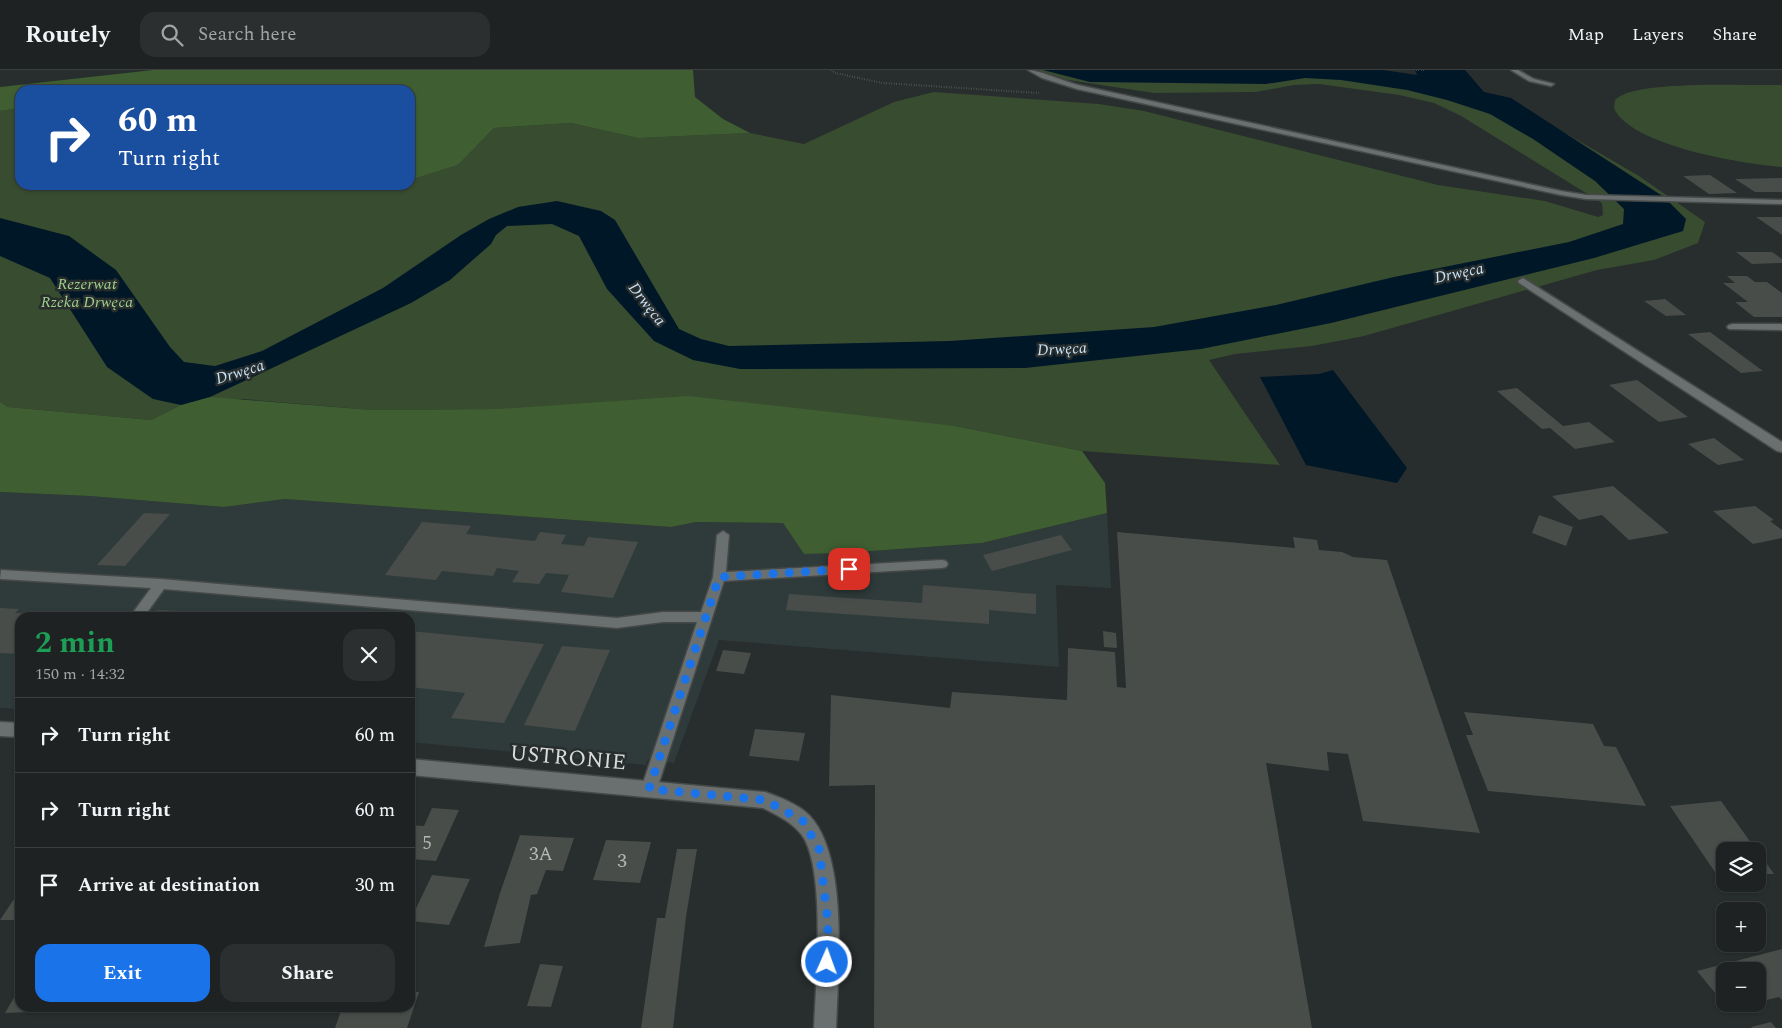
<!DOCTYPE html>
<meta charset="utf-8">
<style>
:root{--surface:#1e2222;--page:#2b2f2f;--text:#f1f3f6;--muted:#a1a4a5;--line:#3c3f40;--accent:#1a73e8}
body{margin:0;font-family:Spectral,serif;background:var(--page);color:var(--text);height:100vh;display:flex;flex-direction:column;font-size:19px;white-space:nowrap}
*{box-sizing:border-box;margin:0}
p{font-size:16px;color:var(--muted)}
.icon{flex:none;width:28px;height:28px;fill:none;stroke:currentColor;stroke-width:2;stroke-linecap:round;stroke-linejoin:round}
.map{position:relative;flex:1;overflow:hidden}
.panel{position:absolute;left:15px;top:542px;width:400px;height:400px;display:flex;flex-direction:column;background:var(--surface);border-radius:15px;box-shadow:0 1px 4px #0004,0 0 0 1px var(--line)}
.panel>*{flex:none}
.banner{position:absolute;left:15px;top:15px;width:400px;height:105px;border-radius:15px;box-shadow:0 1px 4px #0004,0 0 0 1px var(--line);background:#1a4fa0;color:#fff;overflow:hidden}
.buttons{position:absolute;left:1716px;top:772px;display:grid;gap:10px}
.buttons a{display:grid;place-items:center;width:50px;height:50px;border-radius:10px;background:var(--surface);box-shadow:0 1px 4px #0004,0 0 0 1px var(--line);font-size:25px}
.pin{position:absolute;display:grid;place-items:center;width:42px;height:42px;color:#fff;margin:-21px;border-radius:10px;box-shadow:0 2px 8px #0006}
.me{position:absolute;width:55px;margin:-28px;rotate:2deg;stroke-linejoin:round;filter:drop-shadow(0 0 4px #0008)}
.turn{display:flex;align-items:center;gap:18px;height:105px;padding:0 20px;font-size:22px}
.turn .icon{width:65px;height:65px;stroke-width:2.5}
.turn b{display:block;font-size:35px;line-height:42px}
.round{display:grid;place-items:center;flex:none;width:52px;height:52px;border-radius:15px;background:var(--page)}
.headline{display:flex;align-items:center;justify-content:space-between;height:85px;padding:0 20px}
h1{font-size:30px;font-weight:700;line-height:38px;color:#1e9e55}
.action{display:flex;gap:10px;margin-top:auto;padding:10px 20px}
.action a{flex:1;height:58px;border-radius:15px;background:var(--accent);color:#fff;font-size:20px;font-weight:700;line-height:58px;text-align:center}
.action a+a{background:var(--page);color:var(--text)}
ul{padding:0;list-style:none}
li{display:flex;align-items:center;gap:15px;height:75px;padding:0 20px;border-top:1px solid var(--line)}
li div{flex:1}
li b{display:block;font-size:19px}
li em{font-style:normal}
header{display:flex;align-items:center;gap:30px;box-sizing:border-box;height:70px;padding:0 25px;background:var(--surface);border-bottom:1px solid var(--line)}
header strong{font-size:24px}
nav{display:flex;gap:28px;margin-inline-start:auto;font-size:18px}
.search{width:350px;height:45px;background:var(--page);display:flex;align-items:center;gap:12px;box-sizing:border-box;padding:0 18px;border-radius:15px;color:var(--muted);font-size:19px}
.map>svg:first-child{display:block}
.built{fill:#2f3b3a}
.green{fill:#384c30}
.forest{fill:#3f5f32}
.water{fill:#001728}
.building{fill:#484d4a}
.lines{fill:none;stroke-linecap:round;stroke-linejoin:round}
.lane-casing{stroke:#454948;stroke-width:3}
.street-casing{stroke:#454948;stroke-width:3}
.path{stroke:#6b706f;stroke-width:2;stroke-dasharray:0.5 2;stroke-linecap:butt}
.lane{fill:#6a706f;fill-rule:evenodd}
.street{fill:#6a706f;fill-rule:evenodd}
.route{stroke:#1a73e8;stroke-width:9;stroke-dasharray:0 16.2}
.labels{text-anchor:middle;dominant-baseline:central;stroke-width:5;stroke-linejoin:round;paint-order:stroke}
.far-water-label{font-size:16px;font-style:italic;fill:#c7e4fa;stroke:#282d2d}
.far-park-label{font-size:16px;font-style:italic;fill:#9dd08a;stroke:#282d2d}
.near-number-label{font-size:19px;fill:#b4b8b6}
.near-street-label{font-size:22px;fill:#d8dbda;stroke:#282d2d}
</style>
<header>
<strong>Routely</strong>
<div class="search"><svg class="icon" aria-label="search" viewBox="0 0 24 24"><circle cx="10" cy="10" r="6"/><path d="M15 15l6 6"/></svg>Search here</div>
<nav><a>Map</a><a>Layers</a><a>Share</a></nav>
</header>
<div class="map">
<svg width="1782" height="958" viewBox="0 0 1782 958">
<rect width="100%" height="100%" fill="#282d2d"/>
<path class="built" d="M0,422L90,426L224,437L285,429L671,457L696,452L783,453L804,484L844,483L982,473L1107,443L1111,518L1056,515L1059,597L719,570L674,693L648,689L646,695L410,672V548H20V639L0,638Z"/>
<path class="green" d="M1036,0H1377L1496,30L1560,60L1639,106L1705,152L1698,173L1654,190L1597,200L1364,266L1312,276L1235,284L1209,290L1280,395L1082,381L955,356L499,339L372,340L243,329L177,337L151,350L8,337L0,332V41L20,38V115H410V110L458,95L494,58L571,53L638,68L750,63L804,74L894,32L934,22L1099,34L1144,41L1438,115L1545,131L1598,147L1603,145L1602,133L1461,46L1434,33L1399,25L1319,14L1294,15L1256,22L1154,23L1068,10Z
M1782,15V97C1744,94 1630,76 1614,38L1615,30C1633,9 1751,16 1782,15Z"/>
<path class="forest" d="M153,0H693L695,27L723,49L750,63L638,68L571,53L494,58L458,95L410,110V20H20V38L0,41V17Z
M688,326L955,356L1082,381L1105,413L1107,443L982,473L844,483L804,484L783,453L696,452L671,457L285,429L224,437L90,426L0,422V332L8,337L151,350L181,335L210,327L372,340L499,339Z"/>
<path class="water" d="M1043,0H1383L1417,5L1415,0H1465L1484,22L1511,28L1664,127L1686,149L1683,161L1594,188L1331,253L1201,279L1025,298L740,299L693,290L654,271L607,219L579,166L552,154L507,156L496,165L491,174L450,210L411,233L210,327L181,335L153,329L107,297L50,208L0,186V148L69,166L116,200L170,277L184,292L215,296L262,281L383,218L461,165L489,149L518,137L557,131L601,141L615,150L679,259L701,269L729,276L950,271L1154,257L1276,235L1394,207L1569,172L1623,154L1624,139L1595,111L1533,69L1490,44L1447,30L1407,20L1341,10L1305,8L1266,14L1090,12Z
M1333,300L1407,398L1397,413L1306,395L1260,307L1319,304Z"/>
<path class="building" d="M1710,105L1737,123L1709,124L1683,106Z
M1782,108V122H1755L1735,109Z
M1756,147H1782V165Z
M1736,182H1772L1782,189V193L1752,194Z
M1727,206H1747L1755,212H1767L1782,223V247H1754L1735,232H1748L1723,213H1735Z
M1665,229L1686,245L1666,246L1644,231Z
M1710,262L1763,301L1741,303L1688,264Z
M1637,310L1688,347L1659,352L1609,315Z
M1517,318L1563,356L1589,352L1615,372L1575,379L1550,358L1542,359L1497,321Z
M1714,368L1726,377L1744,390L1718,395L1688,374Z
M1613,416L1669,463L1629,470L1602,445L1579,450L1552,426Z
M1755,436L1774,450L1770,451L1782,460V468L1753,474L1713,441Z
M144,443L170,444L125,496L97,495Z
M1539,445L1573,457L1566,476L1532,463Z
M422,452L471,456L466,464L535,471L540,462L566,465L561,474L584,476L588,467L638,472L613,528L561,522L569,505L546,503L539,514L512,512L519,501L497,498L493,506L442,501L436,510L385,505Z
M1117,462L1295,478L1293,467L1317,470L1319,480L1342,482L1353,487L1387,490L1480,763L1363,751L1348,684L1327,682L1329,701L1266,693L1312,958H874L875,715L829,716L831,625L950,638L952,622L1067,630L1068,578L1115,582L1117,617L1126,618Z
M1061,465L1072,480L992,501L983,485Z
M923,515L1036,524V544L989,540V554L786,540L789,524L922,533Z
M0,538L19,539L15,543L110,546L108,548H20V584L0,583Z
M157,540L273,545L271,548H151Z
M410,561L544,574L504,653L451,648L465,623L410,617Z
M1103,561L1116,563L1117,578L1104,577Z
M562,576L610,580L575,661L524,655Z
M723,580L751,583L744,604L716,601Z
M1464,642L1593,654L1604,676L1616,677L1646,736L1488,721L1466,665H1473Z
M755,659L805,663L799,691L749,686Z
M1721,731L1757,781H1725V805H1717L1670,736Z
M432,738L459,740L436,791L410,789V755L424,756Z
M520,765L574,768L563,801L546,800L537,824L531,825L520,873L484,877L500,823Z
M606,770L651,772L640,813L593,810Z
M677,779H697L686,847L673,958H641L657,848H665Z
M1758,781L1774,804H1758Z
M432,805L470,809L449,855L410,851Z
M20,820V850H0Z
M1782,879V930L1779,927L1758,932V901H1725V934H1750L1729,940L1697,901Z
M540,894L563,896L551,937L527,936Z
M20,917V938H33L30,942L5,943Z
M410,922H419L407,958H335L342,938H410Z
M1771,952L1776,958H1752L1751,957Z"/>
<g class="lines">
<defs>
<path id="lane" d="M1028,0C1039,0 1066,12 1078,15L1561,121L1586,125L1782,130V134L1586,129L1561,125L1077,19L1042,8Z
M1511,0H1518L1534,9L1554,14L1551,16L1529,11Z
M723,461L729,465L726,502L942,490L946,491L948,494L946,497L942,498L724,511L657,719L655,724L649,726L643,724L641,719L697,552H663L617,558L164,519L143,548H129L151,518L0,509L1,500L161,509L617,548L663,542H701L713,507L717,465Z"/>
<path id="street" d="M1523,208L1782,372V382L1777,381L1519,213L1518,211Z
M1733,254H1782V260L1729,259L1727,257L1729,255Z
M0,652L20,653V667L0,666Z
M410,689L765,722C779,727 798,734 809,745C849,786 838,903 836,958H814C816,912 825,810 805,770C796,754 779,746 763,738L410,705Z"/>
</defs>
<use href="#lane" class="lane-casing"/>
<use href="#street" class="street-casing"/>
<path class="path" d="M831,0L835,3L883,13L1039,23
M1416,0H1425"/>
<use href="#lane" class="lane"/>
<use href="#street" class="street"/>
</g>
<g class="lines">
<path class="route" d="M827,892L828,853L819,779L803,751L765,730L649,719L719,507L849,499"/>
</g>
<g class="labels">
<g class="far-water-label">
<text transform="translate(1459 203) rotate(-12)">Drwęca</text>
<text transform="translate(647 234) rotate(52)">Drwęca</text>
<text transform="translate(1062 279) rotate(-3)">Drwęca</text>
<text transform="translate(240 302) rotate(-17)">Drwęca</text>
</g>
<g class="far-park-label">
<text x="87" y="214">Rezerwat<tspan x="87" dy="18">Rzeka Drwęca</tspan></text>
</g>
<g class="near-number-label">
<text x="427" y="773">5</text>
<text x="541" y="784">3A</text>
<text x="622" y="791">3</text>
</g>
<g class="near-street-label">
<text transform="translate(568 688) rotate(5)">USTRONIE</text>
</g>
</g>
</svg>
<div class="buttons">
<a><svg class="icon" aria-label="layers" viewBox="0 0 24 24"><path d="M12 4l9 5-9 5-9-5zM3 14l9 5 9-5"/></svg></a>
<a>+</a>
<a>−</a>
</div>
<div class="pin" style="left:849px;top:499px;background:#d93025"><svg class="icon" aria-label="arrive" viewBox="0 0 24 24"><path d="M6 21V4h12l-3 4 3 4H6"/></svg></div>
<svg class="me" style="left:827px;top:892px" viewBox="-20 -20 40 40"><circle r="17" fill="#1a73e8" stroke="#fff" stroke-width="3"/><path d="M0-11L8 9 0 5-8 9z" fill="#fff"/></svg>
<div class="banner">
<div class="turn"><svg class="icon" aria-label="right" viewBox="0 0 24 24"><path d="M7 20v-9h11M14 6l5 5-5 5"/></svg><div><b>60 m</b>Turn right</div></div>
</div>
<section class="panel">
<div class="headline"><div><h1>2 min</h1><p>150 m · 14:32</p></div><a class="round"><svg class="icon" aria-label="close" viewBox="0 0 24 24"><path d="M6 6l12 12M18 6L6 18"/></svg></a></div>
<ul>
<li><svg class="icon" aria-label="right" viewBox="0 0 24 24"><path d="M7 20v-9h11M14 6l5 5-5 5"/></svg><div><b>Turn right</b></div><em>60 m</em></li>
<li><svg class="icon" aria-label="right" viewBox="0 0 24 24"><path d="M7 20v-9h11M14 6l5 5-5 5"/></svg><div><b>Turn right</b></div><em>60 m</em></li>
<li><svg class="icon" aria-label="arrive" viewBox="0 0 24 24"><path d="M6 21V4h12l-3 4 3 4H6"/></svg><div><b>Arrive at destination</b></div><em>30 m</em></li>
</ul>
<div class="action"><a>Exit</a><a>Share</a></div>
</section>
</div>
